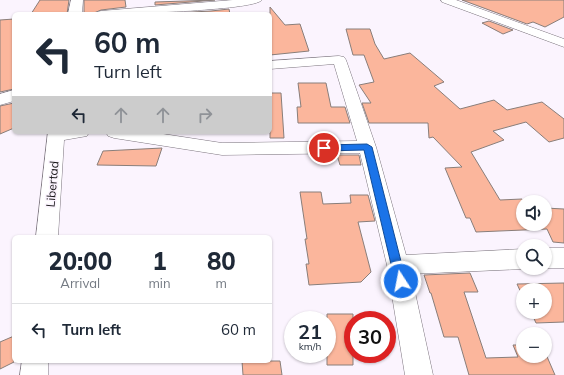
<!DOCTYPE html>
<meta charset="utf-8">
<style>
:root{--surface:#fff;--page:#f2f2f3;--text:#1f2937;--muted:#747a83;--line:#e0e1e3}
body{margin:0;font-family:Mulish,sans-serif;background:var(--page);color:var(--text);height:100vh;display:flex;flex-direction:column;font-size:15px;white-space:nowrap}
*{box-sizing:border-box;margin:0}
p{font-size:13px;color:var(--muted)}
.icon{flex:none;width:22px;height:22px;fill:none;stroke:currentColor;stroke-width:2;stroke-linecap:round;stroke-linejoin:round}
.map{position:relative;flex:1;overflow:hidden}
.panel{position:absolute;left:12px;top:235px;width:260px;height:128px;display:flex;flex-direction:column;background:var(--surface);border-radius:6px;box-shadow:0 1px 3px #0004}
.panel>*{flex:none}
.top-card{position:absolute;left:12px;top:12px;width:260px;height:122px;border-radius:6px;box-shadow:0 1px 3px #0004;background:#fff;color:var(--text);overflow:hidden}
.controls{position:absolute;left:516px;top:195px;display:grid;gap:8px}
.controls a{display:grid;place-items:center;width:36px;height:36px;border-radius:50%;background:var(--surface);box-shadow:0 1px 3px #0004;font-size:20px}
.speed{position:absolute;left:284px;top:311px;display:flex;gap:8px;font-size:20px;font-weight:700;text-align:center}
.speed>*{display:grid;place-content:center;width:52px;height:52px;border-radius:50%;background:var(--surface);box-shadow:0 1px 3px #0004;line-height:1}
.speed small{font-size:10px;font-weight:400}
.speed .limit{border:6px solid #d22;background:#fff;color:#111}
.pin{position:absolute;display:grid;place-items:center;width:34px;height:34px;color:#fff;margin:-17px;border:2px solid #fff;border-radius:50%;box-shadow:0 1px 4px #0007}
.me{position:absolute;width:44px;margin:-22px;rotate:349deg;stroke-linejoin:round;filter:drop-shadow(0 0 3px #0008)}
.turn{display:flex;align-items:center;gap:14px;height:84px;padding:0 16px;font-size:18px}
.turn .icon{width:52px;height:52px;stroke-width:2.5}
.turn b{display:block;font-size:28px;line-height:34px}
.lanes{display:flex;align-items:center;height:38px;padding:0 16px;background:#0003;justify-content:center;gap:20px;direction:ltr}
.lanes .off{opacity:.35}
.eta{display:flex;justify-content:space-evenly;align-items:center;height:68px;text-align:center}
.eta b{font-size:24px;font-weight:800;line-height:28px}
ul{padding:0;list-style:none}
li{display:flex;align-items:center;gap:12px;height:52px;padding:0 16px;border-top:1px solid var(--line)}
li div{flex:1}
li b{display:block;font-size:15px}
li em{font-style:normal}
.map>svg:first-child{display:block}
.building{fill:#fbb69c;stroke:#897e7a}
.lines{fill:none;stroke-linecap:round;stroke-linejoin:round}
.minor-casing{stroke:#7c757e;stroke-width:1}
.primary-casing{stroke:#7c757e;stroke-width:1}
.minor{fill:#fff;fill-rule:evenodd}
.primary{fill:#fff;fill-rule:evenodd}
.route{fill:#1a73e8;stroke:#114b97}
.labels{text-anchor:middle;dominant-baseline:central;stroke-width:3;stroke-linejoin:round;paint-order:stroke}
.street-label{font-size:12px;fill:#1d1b1e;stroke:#fbf4fe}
</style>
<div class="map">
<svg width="564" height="375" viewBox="0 0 564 375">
<rect width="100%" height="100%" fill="#fbf4fe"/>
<path class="building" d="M40,0H69L67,14H31Z
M84,0H125L126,7L101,10L94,13L84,14Z
M215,0L155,5V2Z
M462,0H564V17L545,27L533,22L527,24Z
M270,7L285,25L300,24L309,51L270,55Z
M229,9L230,14H155L211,11Z
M14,19V89L0,92V20Z
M489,21L513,30L503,34L482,23Z
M346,29H370L375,44L384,59L410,53L444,82L434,86L460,109L494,100L507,110L542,102L564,119V138L549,142L526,122L493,131L504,140L471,152L500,200L522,199L524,202L523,224H545V208L564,209V243L553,242L547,229L476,232L470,218H466L445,168L462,167L433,137L429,138L428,123H369L362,103H371L359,85L374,82L364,55H353Z
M298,83H326L331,107H345L350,123H298L297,107H301Z
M270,93H281L284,138H270Z
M14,103V128L0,134V106Z
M162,148L156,166L97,165L103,151Z
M337,155H359L361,165H340Z
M300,192H321L323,204L351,203L350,195H368L375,221L358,222L371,272L361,282L309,285L306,264H309L305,239H307Z
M470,273L478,292H464L486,358L518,357L513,345H523V356H545V352L555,375H469L458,337H444L431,293H430L424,275Z
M564,283V322L536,323L531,312H545V290H523V297L517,284Z
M327,314H353V365H327Z
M14,336V362L0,369V342Z
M242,361H280L282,375H243Z"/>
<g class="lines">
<defs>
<path id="minor" d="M233,0H262C253,11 117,14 95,14L97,12L101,11Z
M441,0H456L564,39V47L442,2Z
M339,56L344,57L346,60L376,147L406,255L523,249V268H525L523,269L411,274L433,375H405L387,265L360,153L222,155L114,138L108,136L106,132H150L222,143L357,141L334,64L270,69V61Z
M48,132H89L87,136L64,140L58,237H36Z
M545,248H564V268H545Z
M22,361H48V375H20Z"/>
<path id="primary" d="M71,0H83L82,14H68Z
M14,90V101L0,105V94Z"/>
</defs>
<use href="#minor" class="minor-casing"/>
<use href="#primary" class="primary-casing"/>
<use href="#minor" class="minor"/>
<use href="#primary" class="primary"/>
</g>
<path class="route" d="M367,144L372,147L406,281L405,285L401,286L397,285L395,281L364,150L324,151L320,148L324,145Z"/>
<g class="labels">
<g class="street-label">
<text transform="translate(52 184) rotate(-85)">Libertad</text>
</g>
</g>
</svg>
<div class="controls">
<a><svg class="icon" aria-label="sound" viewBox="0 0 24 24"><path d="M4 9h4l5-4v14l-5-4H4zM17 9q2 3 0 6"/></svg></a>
<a><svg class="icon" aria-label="search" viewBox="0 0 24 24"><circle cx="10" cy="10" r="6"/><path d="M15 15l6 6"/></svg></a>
<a>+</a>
<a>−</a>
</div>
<div class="speed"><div>21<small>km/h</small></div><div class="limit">30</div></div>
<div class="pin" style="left:324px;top:148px;background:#d93025"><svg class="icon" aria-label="arrive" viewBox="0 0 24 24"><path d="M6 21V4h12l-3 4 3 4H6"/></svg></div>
<svg class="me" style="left:401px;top:281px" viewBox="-20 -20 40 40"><circle r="17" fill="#1a73e8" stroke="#fff" stroke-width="3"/><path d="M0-11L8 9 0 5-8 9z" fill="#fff"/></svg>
<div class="top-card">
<div class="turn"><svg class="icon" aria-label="left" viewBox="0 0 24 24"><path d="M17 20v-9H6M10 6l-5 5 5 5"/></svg><div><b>60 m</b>Turn left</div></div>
<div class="lanes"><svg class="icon" aria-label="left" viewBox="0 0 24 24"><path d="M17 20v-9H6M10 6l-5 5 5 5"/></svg><svg class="icon off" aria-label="ahead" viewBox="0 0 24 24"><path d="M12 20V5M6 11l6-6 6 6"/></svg><svg class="icon off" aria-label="ahead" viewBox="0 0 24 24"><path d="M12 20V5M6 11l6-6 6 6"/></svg><svg class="icon off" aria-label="right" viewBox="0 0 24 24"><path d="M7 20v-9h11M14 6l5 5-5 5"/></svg></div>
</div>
<section class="panel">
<div class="eta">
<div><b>20:00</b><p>Arrival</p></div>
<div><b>1</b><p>min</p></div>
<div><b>80</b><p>m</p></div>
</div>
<ul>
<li><svg class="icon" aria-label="left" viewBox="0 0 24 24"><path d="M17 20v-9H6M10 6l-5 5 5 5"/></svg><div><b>Turn left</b></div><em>60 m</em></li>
</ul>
</section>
</div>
